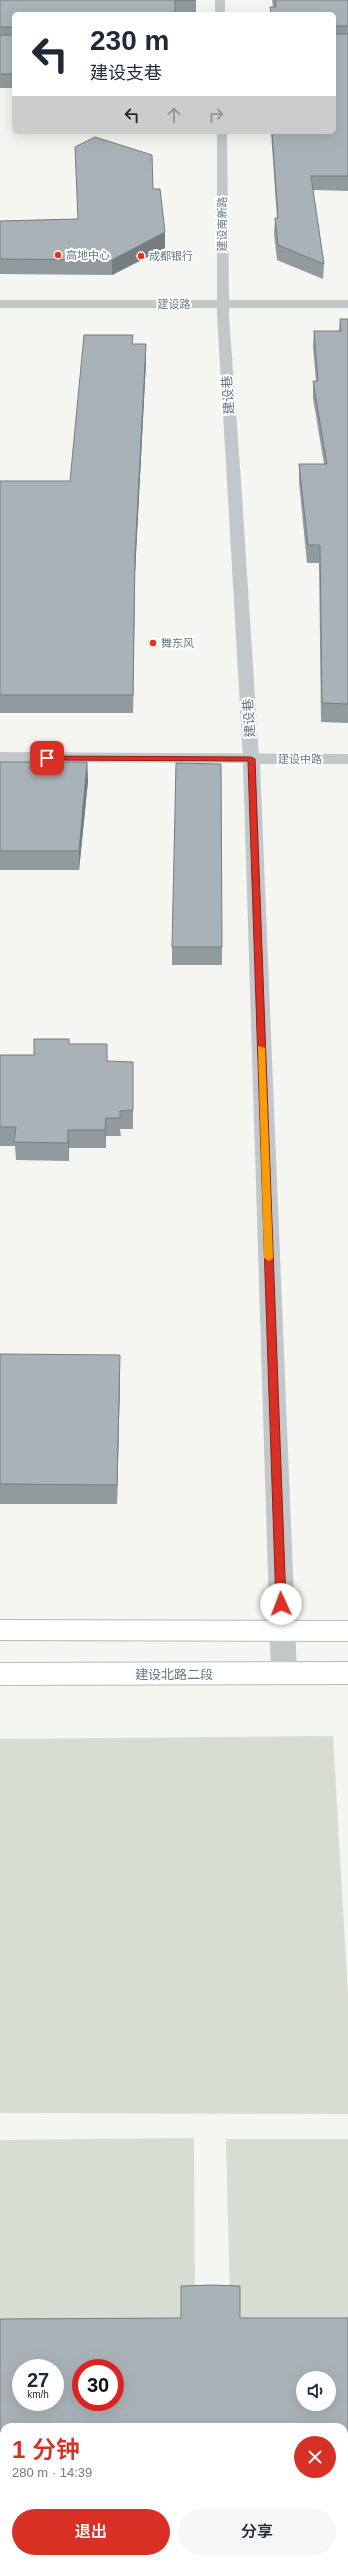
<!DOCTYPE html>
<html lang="zh">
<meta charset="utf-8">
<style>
:root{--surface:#fff;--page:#f6f6f7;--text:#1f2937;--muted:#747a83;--accent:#d93025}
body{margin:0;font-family:Helvetica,"Noto Sans SC",sans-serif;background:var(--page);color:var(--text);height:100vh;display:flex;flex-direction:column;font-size:15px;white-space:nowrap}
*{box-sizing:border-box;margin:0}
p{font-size:13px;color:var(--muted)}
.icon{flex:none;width:22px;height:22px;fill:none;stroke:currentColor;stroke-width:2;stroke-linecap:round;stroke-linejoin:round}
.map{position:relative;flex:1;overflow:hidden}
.details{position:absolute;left:0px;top:2423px;width:348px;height:140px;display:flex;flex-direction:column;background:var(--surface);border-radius:12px 12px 0 0;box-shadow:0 4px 16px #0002}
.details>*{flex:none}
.hud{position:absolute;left:12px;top:12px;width:324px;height:122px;border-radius:6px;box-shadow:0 4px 16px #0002;background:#fff;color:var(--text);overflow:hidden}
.tools{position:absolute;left:296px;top:2371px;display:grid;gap:8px}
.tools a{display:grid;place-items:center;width:40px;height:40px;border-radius:50%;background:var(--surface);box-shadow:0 4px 16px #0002;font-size:20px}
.speed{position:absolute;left:12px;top:2359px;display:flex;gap:8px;font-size:20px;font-weight:700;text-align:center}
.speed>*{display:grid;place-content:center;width:52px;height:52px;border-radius:50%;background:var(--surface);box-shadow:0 4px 16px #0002;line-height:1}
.speed small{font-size:10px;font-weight:400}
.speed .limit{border:6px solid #d22;background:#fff;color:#111}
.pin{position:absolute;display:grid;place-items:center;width:34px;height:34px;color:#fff;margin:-17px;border-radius:8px;box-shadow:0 2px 6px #0006}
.me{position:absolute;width:44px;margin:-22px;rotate:358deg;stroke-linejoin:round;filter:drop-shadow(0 0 3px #0008)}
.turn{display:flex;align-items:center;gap:14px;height:84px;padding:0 12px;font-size:18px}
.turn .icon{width:52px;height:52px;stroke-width:2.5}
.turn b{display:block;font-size:28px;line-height:34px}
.lanes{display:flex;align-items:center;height:38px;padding:0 12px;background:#0003;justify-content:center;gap:20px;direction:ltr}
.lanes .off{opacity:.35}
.round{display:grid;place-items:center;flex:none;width:42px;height:42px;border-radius:21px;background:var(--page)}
.summary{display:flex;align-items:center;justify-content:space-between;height:68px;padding:0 12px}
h1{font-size:24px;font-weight:600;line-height:30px;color:var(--accent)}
.action{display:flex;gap:8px;margin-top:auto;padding:8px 12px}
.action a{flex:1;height:46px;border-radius:24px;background:var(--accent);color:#fff;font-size:16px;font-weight:600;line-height:46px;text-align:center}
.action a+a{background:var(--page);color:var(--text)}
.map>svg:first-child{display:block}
.green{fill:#d7ddd2}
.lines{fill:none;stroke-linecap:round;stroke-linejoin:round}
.primary-casing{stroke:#b5babd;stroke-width:2}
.pedestrian{fill:#c2c7c9;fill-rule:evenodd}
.minor{fill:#c2c7c9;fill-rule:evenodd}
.tertiary{fill:#c2c7c9;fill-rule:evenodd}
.primary{fill:#fff;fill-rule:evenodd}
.wall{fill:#919a9d}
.shaded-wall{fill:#767d80}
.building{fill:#a9b3b7;stroke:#767d80;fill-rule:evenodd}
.route{fill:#d93025;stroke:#8d1f18}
.slow{fill:#f59e0b}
.poi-dot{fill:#ef2e17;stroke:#fff;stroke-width:1.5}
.labels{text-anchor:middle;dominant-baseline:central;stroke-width:4;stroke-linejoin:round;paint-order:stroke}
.far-street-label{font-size:11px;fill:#627984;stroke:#fff}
.far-poi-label{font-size:11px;fill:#627984;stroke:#fff;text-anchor:start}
.street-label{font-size:13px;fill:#627984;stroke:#fff}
</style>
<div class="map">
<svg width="348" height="2563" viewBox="0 0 348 2563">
<rect width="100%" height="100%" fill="#f5f5f1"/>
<path class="green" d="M333,1736L348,1996V2114L0,2113V1739Z
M194,2138L195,2301L181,2333L0,2334V2140Z
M226,2139H348V2333H240L230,2301Z
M344,2483H348V2563H233V2559H344Z
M0,2484H4V2559H195V2563H0Z"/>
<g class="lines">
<defs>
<path id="primary" d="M0,1620L348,1621V1641L0,1640Z
M348,1662V1684L0,1685V1663Z"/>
</defs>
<use href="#primary" class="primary-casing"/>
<path class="pedestrian" d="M234,477L241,481L259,759L257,763H245L243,759L227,481Z"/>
<path class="minor" d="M223,312L229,316L241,481L234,485L227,481L217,316Z
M0,752L348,754V764H260L297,1673L293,1681L284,1684L275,1681L271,1673L243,763L0,762Z"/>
<path class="tertiary" d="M215,0H225V14H215Z
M217,132H227L229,300H348V308H229V316L223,320L217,316V308H0V300H217Z"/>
<use href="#primary" class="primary"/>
</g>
<path class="wall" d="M0,0H196V14H14V88H0Z
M272,0H348V191L313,190L324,264L323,279L277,260L274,234L275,218H277L271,132H334V14H270V7H273Z
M153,189L165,248L112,275L0,274V221L78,219Z
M340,319H348V723L321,722L319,563H307L299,482V464H324L313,398V381H316L313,347L314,331H339Z
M133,344H146V361L135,573L133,713H0V481H70Z
M0,762H87L88,781L79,870H0Z
M172,947H222V965H172Z
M69,1039V1044L107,1061L133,1080V1129H120L121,1136H106V1148H69V1161L16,1160L15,1146H0V1055H34Z
M0,1354L120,1375L117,1504H0Z
M348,2318V2484H344V2427H4V2484H0V2319Z"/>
<path class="shaded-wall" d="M165,232V248L112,275V260Z
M146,344V361L135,573L133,713V695L135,555Z
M87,762L88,781L79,870V851Z
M106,1118V1148L105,1130Z
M68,1130L69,1148V1161L68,1143Z
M120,1355V1375L117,1504V1485Z"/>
<path class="building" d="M0,0H196H175V14H14V27H0Z
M275,0H348V26H334V14H271L270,7H276Z
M334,34H348V176H311L324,264L278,245L275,218H278L272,132H334Z
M0,35H14V74H0Z
M95,137L152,155L153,189H160L165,232L112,260L0,259V221L78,219L75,147Z
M340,319H348V704L322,703L320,545H308L299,464H327L313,381H318L314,331H341Z
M84,335H133L132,344H146L135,555L133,695H0V481H70Z
M0,762H87L79,851H0Z
M176,763L221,764L222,947H172Z
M34,1039H69V1044H107V1061L133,1062V1110L120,1111V1118H106L105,1130H68V1143L14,1142L16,1127H0V1055H34Z
M0,1354L120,1355L117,1485L0,1484Z
M212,2285L240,2286V2318H348V2470H344V2427H4V2471H0V2319L181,2318V2286ZM21,2368H55V2402H21ZM81,2368H115V2402H81ZM303,2378H329V2404H303Z"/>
<path class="route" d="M45,756L251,757L255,759L286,1604L281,1609L276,1604L248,761L47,760Z"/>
<path class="slow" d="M258,1046L265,1048L273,1258L269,1261L264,1258Z"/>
<g class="poi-dot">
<circle cx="58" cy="255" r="4"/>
<circle cx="141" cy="256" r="4"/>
<circle cx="153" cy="643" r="4"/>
</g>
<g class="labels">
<g class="far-street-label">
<text transform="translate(222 224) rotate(-90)">建设南新路</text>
<text x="174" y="304">建设路</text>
<text x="300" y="759">建设中路</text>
</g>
<g class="far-poi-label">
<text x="66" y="255">高地中心</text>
<text x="149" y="256">成都银行</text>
<text x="161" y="643">舞东风</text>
</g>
<g class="street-label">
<text transform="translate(228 395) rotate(-94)">建设巷</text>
<text transform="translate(249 718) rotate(-94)">建设巷</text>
<text x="174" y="1674">建设北路二段</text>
</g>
</g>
</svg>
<div class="tools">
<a><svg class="icon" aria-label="sound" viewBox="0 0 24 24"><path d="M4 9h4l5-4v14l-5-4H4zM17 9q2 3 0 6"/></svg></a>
</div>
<div class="speed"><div>27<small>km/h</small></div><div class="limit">30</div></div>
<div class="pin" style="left:47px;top:758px;background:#d93025"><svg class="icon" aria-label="arrive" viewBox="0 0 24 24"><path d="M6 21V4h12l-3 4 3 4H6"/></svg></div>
<svg class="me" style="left:281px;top:1604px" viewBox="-20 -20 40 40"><circle r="19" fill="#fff"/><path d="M0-13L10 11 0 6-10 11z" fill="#d93025"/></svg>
<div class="hud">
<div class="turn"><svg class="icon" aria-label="left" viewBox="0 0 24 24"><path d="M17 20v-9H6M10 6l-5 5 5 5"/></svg><div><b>230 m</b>建设支巷</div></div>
<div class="lanes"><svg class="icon" aria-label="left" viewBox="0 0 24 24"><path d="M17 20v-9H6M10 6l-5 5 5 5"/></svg><svg class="icon off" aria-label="ahead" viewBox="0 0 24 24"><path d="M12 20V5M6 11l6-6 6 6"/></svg><svg class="icon off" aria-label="right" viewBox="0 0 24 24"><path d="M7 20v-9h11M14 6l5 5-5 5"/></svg></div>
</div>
<section class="details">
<div class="summary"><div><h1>1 分钟</h1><p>280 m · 14:39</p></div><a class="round" style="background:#d93025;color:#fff"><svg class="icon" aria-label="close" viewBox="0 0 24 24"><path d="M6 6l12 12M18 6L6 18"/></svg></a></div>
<div class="action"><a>退出</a><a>分享</a></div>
</section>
</div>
